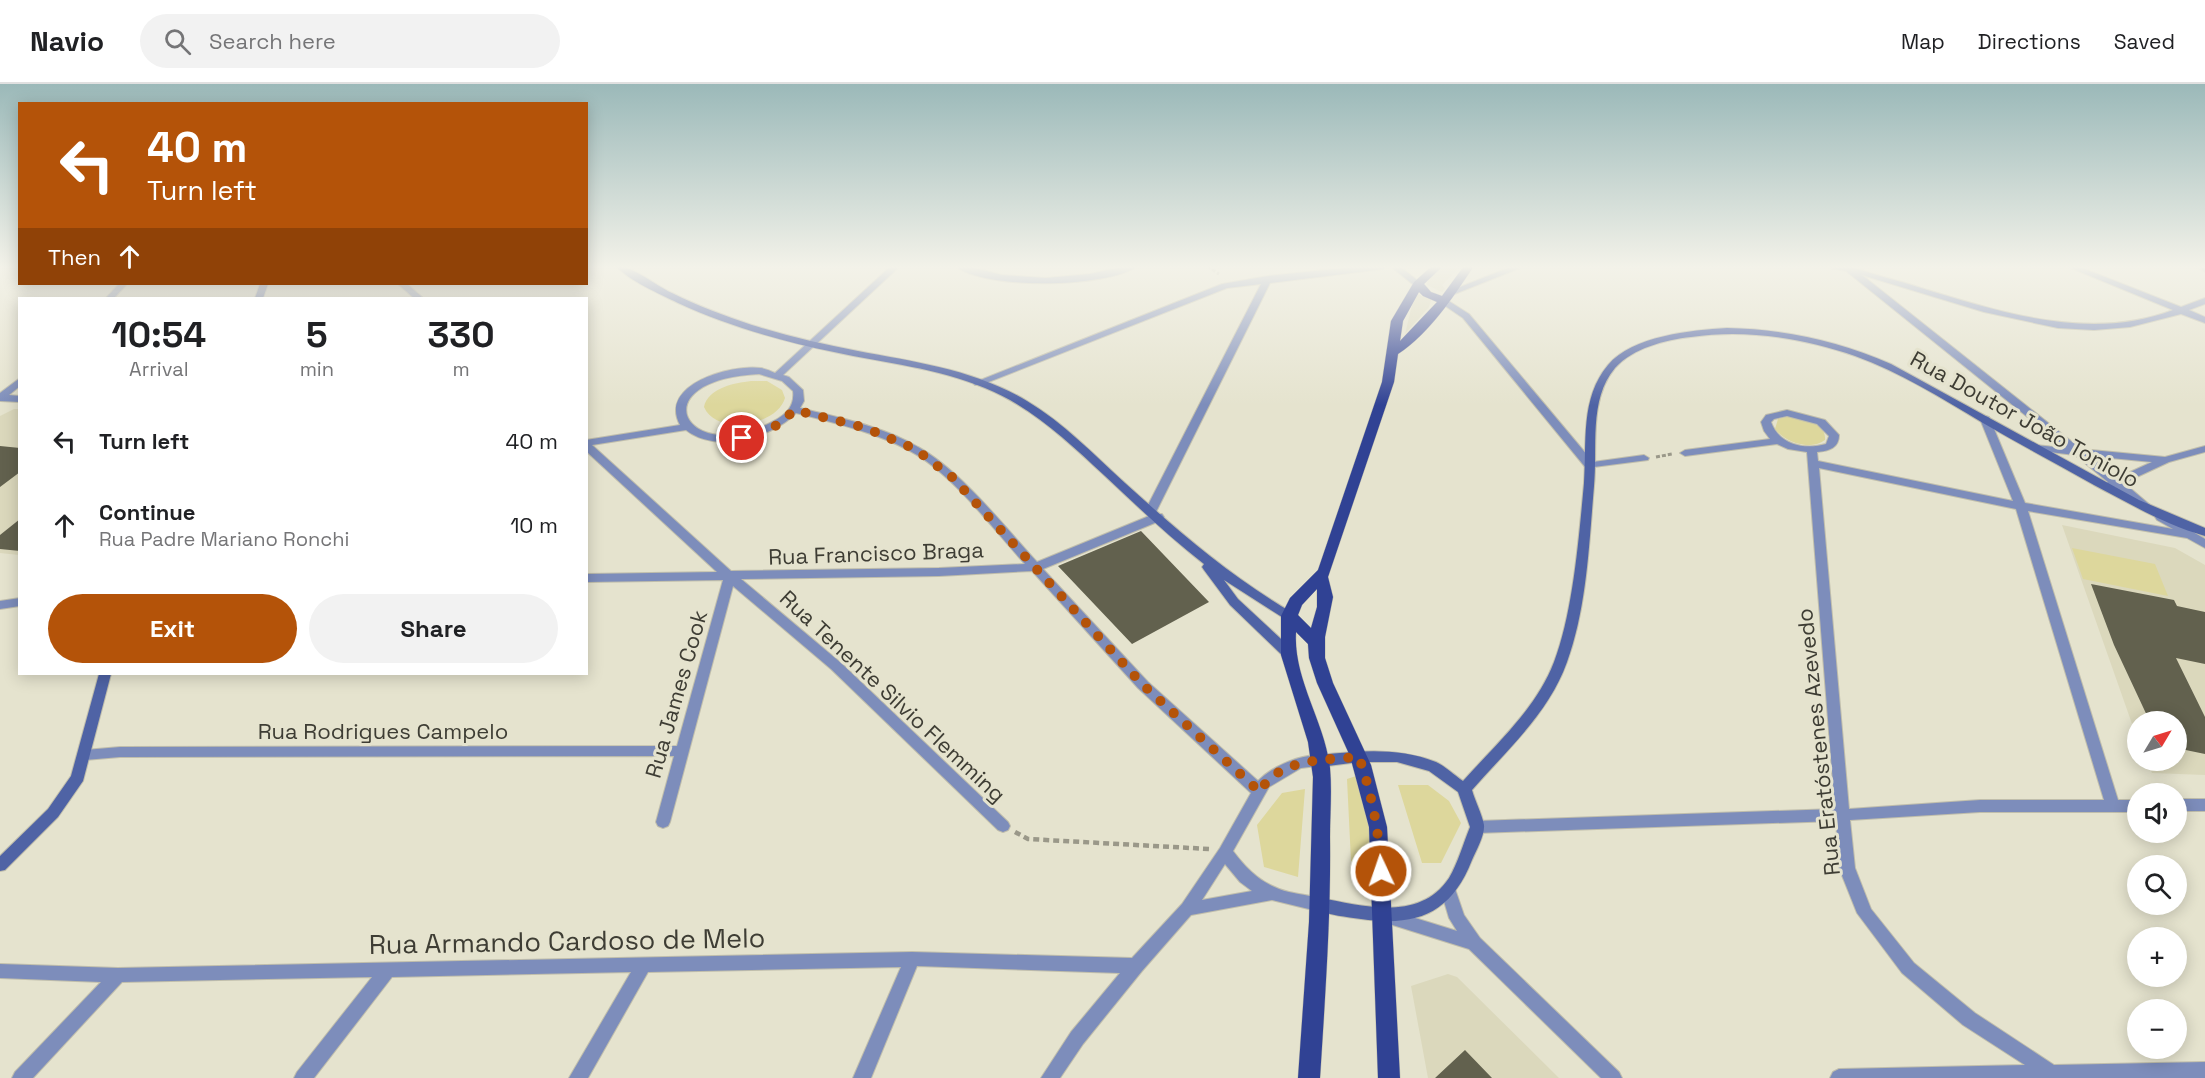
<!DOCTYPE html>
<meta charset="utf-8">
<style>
:root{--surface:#fff;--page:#f2f2f2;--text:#202124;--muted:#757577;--line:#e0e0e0;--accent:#b45309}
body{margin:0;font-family:"Space Grotesk",sans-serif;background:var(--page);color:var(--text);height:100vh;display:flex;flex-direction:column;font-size:22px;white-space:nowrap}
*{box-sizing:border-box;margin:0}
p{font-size:20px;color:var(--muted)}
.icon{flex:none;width:33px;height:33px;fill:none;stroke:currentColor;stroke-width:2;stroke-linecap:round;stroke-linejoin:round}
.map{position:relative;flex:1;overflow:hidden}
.details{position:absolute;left:18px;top:213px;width:570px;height:378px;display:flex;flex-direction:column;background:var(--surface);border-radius:0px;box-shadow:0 3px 15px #0003}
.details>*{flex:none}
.hud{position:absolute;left:18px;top:18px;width:570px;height:183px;border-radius:0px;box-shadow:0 3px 15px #0003;background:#b45309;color:#fff;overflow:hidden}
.needle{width:39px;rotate:52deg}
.buttons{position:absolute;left:2127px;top:627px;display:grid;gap:12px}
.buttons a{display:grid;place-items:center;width:60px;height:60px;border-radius:50%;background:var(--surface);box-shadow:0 3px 15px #0003;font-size:30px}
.pin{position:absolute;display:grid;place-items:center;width:51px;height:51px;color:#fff;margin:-26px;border:3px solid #fff;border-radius:50%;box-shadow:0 2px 6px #0007}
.me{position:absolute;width:66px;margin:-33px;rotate:357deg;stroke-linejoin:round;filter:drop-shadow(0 0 4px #0008)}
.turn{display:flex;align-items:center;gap:21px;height:126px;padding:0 30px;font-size:27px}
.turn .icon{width:78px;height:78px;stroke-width:2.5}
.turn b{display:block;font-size:42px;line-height:51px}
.then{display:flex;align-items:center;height:57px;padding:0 30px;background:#0003;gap:12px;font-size:22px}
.eta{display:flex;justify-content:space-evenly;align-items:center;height:102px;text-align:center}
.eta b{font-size:36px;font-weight:700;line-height:42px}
.button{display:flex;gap:12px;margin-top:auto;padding:12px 30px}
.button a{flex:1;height:69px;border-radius:36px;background:var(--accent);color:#fff;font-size:24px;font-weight:700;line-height:69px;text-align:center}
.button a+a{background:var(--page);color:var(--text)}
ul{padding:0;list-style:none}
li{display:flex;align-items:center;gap:18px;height:84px;padding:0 30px}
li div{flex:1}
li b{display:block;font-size:22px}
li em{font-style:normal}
header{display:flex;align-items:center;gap:36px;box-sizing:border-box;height:84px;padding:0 30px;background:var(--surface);border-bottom:2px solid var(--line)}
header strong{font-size:28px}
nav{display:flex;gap:33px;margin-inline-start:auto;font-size:21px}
.search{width:420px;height:54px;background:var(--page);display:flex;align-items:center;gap:15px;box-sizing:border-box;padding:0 21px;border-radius:33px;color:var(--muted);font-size:22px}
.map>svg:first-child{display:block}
.built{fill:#dbd8bc}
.green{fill:#ddd79c}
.building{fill:#62614e}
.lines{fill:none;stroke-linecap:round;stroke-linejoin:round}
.street-casing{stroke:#c0beac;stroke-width:2}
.secondary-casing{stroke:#c0beac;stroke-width:2}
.primary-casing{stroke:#c0beac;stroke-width:1}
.path-far1{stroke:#9a9889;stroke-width:3;stroke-dasharray:4 2;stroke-linecap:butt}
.path{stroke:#9a9889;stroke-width:4.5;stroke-dasharray:6 4;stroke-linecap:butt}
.street{fill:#7d8dbb;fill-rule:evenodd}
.secondary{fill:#4f63a5;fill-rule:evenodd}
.primary{fill:#304294;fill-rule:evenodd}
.route{stroke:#b45309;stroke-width:10;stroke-dasharray:0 18}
.labels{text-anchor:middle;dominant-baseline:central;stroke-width:6;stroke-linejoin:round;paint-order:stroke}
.street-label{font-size:22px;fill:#3e3d34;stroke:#e5e3ce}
.near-street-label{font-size:27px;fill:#3e3d34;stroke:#e5e3ce}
</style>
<header>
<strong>Navio</strong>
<div class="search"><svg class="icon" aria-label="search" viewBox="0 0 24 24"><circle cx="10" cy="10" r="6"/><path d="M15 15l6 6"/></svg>Search here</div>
<nav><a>Map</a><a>Directions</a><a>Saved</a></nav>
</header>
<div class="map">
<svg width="2205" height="994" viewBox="0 0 2205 994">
<rect width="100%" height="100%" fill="#e5e3ce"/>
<path class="built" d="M1442,182H1458L1455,184L1457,186L1442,201L1445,205L1442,208L1427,201L1429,193Z
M1415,209L1431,216L1429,223L1405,250Z
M14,325H19V471L0,469V332Z
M2062,441L2175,464L2205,481V691L2152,689L2147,677L2176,676V638H2138L2137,654Z
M1448,890L1457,893L1559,994H1428L1411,902Z"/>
<path class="green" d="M751,297H767L782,306L785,314C777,342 716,352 704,323C708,304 734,299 751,297Z
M1786,333C1800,333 1827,338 1825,356C1810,367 1786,359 1775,345L1778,335Z
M2072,464L2155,480L2168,512L2083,495Z
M1356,692L1365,700L1375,786L1366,788L1351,777L1347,695Z
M1398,701H1428L1449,717L1461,739L1441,779H1422Z
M1305,705L1298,793L1264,783L1257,741L1282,709Z"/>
<path class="building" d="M0,362L20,364V388L0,403Z
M20,435V467L0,465V451Z
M1141,447L1209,518L1132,560L1058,482Z
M2091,500L2174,516L2177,522L2205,528V580L2176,574L2205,633V670L2176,664V638H2150L2114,561Z
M1465,966L1492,994H1435Z"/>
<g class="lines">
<defs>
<path id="street" d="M891,182H900L783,291L789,293L803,306L804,317L800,324C840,334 882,342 918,363C960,386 1004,442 1037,478L1154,430H1162L1164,433L1162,436L1043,485L1148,598L1258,697C1271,683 1305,667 1325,673L1327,677L1325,681L1301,684L1269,703L1233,767C1248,787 1264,802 1289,808C1302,811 1315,812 1326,816L1329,821L1326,826L1321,828L1272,816L1191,831L1142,887L1083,960L1060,994H1041L1071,948L1120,889L917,882L871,994H853L901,883L648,888L588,994H569L631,888L392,893L314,994H294L297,988L372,893L122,898L33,994H12L15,988L101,898L0,894V880L118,884L912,868L1132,874L1182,820L1220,764L1251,709L1138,604L1032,487L939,492L741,495L841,579L1008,738L1010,742L1008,746L1003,748L998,746L831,585L733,502L670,738L668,742L663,744L658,742L656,738L674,672L120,673L85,676L80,675L78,671L80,667L85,666L120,663L677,662L723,496L586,498V490L717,488L586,367V356L680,341C658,300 732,280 761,284C766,285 771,287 775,289ZM759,290L782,297L793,307C795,322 786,331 772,338C686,384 638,296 759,290ZM796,329C835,339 875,348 910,367C952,389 992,444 1025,480L939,484L731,487L592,361L686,346C716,370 772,354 796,329ZM1225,780L1240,798L1252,807L1202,816Z
M955,182H967L1002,191L1046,194L1090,190L1125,182H1138C1107,204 985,206 955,182Z
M1363,182H1387L1383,185L1270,199L1155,430L1151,431L1145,427L1261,200L1227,204L981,301H975L973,299L1222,200L1268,192Z
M1390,182H1399L1422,200L1421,202H1415Z
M1513,182H1525L1452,211L1449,212L1445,209Z
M1829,182H1850C1872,191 1898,196 1921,204C2000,228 2090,258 2173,226L2066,182H2077L2181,223L2205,214V220L2189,226L2205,233V239L2181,230L2130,243L2094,246L2058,244L1984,228L1862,191L2081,365L2165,373L2205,362V368L2169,378L2124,399L2150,421L2148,424H2140L2115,403L2104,404L2103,402L2108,398L2075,371L2031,366L2030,364L2031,362L2035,361L2066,364L1846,187L1830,184ZM2090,372L2152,378L2117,394Z
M2197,182H2205V188Z
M119,200H127L114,214H106Z
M398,200H407L423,214H414Z
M1444,214L1469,230L1593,378L1644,371L1649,374L1648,376L1586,384L1463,234L1441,219L1439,217Z
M20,294V302L9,311L20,312V318L0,317V309Z
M1787,326L1825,336L1839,351C1839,364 1829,367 1817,368L1818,377L2013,417L1980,335L1985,332L1989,333L2025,419L2173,445L2157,436L2155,433L2157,430L2161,429L2205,455V464L2187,454L2028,427L2118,716H2138V728H1980L1850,736L1855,784L1871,825L1914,879L1975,929L2054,981L2205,978V994H1830L1833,988L1839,985L2025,981L1963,941L1902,889L1857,829L1839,784L1836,737L1477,749L1472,747L1470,743L1472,739L1477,737L1835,725L1807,368L1788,365L1777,360L1685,372L1680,369L1685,366L1770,355L1764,347L1761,338L1766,331ZM1787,332L1817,340L1829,352L1826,360C1805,366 1779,361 1771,338L1774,335ZM1819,384L2016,425L2104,716H1980L1849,725Z
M20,514V522L0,525V517Z
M2176,715H2205V727H2176Z
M1449,800L1454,802L1464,831L1480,854L1619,988L1622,994H1601L1469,865L1380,837L1378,832L1380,827L1386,825L1457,847L1449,834L1441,807L1444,802Z"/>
<path id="secondary" d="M616,182C633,182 655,201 672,209C698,222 725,232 752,241C787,252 822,260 858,267C916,278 976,286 1027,317C1064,339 1093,370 1125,399C1178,447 1231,493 1293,529L1295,532L1293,535H1285L1224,496L1238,515L1293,566L1294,569L1293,572H1283L1230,521L1204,486L1202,483L1204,480C1169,453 1137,422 1105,392C1068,358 1032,323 985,304C937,284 885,279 834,268C781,257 728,242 678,219C658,209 631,198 616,182Z
M260,200H268L263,214H255Z
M1727,244C1784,245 1839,257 1891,280L2139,416L2205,444V452C2166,441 2130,420 2094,401C2057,380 2019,360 1983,339C1941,314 1900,288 1855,272C1802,254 1746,245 1691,253C1665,256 1633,264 1615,284C1588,316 1598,365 1594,402C1589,460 1587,523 1567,578C1549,629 1506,667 1472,706C1475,717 1482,730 1484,741C1485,751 1476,767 1472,776C1451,830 1416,843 1361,835C1346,833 1330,831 1316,826L1313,821L1316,816L1321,814C1363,822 1420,838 1449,794C1458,779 1463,760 1470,743L1458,708L1429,687L1397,678H1359L1320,683L1315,681L1313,677L1315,673L1320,671C1359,667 1398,663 1436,678C1445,682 1454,691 1463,697C1496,660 1536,625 1554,578C1573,529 1579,453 1584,399C1587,359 1580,314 1608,281C1632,252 1691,246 1727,244Z
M99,590H111L83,697L58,733L5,786L0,787V772L48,725L71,692Z"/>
<path id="primary" d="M1432,182H1443L1424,200L1431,208L1442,212L1464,182H1474C1453,213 1430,249 1398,270L1394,298L1328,493L1333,513L1325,553V574L1333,599L1371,681L1387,743L1400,994H1378L1369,743L1350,672L1317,599L1309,574L1308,560L1296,548C1293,595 1325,638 1330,684C1332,707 1330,730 1330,753C1331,833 1325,914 1320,994H1298L1309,838L1313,693L1308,658L1281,571V532L1290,514L1318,486L1382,298L1391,237L1414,198ZM1419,208L1423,212L1437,218L1400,257L1403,237ZM1317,505V523L1311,544L1298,531L1302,521Z"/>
</defs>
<use href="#street" class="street-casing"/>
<use href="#secondary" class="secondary-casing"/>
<use href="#primary" class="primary-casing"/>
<path class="path-far1" d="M1207,182L1219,190
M1656,373L1672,370"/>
<path class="path" d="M1015,748L1028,755L1209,765"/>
<use href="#street" class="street"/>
<use href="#secondary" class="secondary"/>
<use href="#primary" class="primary"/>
</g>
<linearGradient id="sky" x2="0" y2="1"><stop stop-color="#9bb9b9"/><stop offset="0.57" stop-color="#f3f2e9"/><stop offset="1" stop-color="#f3f2e9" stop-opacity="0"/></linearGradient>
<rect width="2205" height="321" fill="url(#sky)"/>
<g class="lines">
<path class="route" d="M742,354L773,344L795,326L866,344L882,351L915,365L952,393L1143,601L1260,708C1277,674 1326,676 1359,673C1372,711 1379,747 1381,787"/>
</g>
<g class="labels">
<g class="street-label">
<text transform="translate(2025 335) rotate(29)">Rua Doutor João Toniolo</text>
<text transform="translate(876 469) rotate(-2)">Rua Francisco Braga</text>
<text transform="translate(676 610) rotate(-74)">Rua James Cook</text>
<text transform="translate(893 612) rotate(43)">Rua Tenente Silvio Flemming</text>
<text x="383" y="647">Rua Rodrigues Campelo</text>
<text transform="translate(1818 658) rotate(-96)">Rua Eratóstenes Azevedo</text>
</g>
<g class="near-street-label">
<text transform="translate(567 857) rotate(-1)">Rua Armando Cardoso de Melo</text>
</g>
</g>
</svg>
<div class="buttons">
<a><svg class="needle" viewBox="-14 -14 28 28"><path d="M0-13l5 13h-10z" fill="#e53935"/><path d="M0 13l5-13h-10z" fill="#757577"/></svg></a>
<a><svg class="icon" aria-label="sound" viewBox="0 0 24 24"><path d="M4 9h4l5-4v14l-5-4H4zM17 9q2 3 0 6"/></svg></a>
<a><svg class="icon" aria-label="search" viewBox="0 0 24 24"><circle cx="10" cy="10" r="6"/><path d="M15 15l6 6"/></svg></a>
<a>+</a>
<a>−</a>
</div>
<div class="pin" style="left:742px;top:354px;background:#d93025"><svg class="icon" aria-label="arrive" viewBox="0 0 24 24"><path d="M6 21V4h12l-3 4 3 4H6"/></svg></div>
<svg class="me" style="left:1381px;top:787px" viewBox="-20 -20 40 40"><circle r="17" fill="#b45309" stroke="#fff" stroke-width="3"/><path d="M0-11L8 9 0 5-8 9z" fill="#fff"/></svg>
<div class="hud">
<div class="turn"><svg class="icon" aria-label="left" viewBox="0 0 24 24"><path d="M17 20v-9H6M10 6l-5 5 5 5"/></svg><div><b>40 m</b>Turn left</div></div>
<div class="then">Then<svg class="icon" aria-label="ahead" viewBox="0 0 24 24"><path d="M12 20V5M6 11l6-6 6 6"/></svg></div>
</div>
<section class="details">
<div class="eta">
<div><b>10:54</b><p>Arrival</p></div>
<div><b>5</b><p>min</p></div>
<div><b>330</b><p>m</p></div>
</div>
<ul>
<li><svg class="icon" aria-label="left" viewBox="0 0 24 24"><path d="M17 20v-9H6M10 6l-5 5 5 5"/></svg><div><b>Turn left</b></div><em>40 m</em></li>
<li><svg class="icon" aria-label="ahead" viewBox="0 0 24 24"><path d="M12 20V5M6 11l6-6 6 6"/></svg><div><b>Continue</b><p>Rua Padre Mariano Ronchi</p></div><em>10 m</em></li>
</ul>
<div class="button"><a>Exit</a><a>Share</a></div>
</section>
</div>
